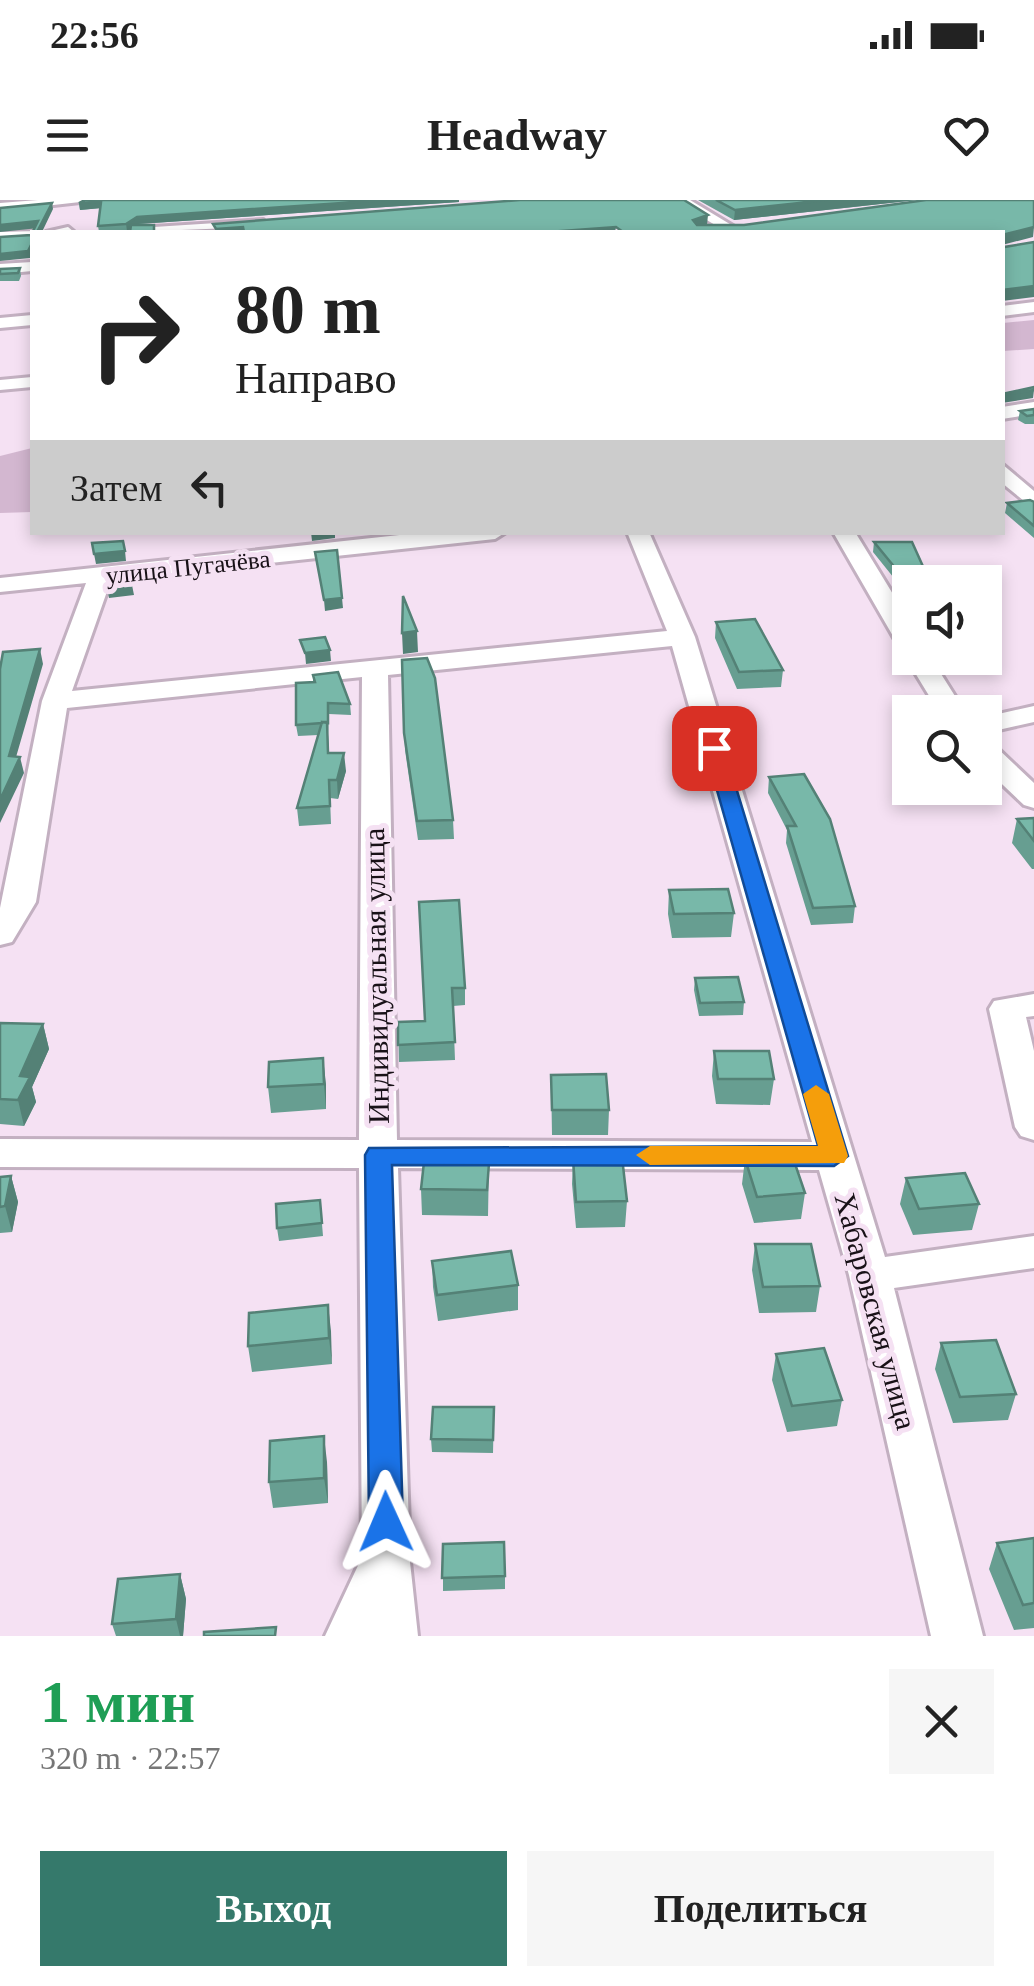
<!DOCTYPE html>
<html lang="ru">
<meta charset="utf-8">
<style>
:root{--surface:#fff;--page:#f6f6f6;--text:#222;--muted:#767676;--accent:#35796b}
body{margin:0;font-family:"Times New Roman",serif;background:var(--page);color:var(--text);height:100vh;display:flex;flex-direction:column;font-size:38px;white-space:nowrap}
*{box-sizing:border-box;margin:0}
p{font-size:32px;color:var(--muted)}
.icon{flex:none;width:55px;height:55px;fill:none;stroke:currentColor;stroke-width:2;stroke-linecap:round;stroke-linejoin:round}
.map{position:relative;height:1436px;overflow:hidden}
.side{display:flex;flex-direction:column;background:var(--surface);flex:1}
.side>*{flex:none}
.hud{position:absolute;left:30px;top:30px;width:975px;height:305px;border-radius:0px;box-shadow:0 5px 15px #0003;background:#fff;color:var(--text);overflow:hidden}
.controls{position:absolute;left:892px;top:365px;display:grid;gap:20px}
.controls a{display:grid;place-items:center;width:110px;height:110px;border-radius:0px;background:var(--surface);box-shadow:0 5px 15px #0003;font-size:50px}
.pin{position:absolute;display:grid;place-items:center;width:85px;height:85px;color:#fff;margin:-42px;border-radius:20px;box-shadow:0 5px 15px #0006}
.me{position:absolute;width:110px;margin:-55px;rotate:359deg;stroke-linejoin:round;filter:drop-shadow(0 0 8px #0008)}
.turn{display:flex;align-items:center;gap:35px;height:210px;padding:0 40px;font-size:45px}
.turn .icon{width:130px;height:130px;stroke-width:2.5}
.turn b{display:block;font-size:70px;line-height:85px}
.then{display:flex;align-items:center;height:95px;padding:0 40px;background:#0003;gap:20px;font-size:38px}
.round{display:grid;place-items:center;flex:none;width:105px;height:105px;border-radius:0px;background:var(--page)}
.overview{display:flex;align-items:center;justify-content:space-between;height:170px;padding:0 40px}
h1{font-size:60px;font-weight:700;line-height:75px;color:#1e9e55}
.action{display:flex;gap:20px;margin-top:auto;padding:20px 40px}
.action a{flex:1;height:115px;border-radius:0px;background:var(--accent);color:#fff;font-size:40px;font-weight:700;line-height:115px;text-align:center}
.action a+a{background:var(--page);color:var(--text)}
.status{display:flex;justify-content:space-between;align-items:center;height:70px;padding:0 50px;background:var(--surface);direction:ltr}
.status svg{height:28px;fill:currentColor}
header{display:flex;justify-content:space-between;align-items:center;height:130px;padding:0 40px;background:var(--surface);font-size:45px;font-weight:700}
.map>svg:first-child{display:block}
.green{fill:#d3b7d0}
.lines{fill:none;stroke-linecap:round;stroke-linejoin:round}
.minor-casing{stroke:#c3b0c1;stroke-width:6}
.minor{fill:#fff;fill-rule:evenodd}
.wall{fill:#679e91}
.shaded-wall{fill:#548176}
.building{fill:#78b8a9;stroke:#548176;stroke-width:2.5}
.route{fill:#1a73e8;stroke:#114b97;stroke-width:2.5}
.slow{fill:#f59e0b}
.labels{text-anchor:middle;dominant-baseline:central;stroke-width:10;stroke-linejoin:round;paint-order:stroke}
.far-street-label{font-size:25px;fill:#181117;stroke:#f5e1f3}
.street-label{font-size:30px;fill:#181117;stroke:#f5e1f3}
</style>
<div class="status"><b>22:56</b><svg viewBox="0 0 49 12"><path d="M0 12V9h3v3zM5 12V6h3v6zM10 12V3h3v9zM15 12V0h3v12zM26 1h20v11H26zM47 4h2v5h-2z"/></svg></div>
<header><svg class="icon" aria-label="menu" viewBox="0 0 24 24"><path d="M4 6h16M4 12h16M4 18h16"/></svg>Headway<svg class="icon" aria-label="heart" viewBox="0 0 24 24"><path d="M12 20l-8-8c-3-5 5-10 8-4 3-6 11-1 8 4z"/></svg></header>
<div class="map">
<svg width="1034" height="1436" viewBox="0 0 1034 1436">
<rect width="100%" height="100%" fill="#f5e1f3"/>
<path class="green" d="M1034,120V149L1003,151V123Z
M32,248V312L0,313V256Z"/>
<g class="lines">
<defs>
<path id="minor" d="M38,0H98L0,11V3Z
M673,0H690L743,32H727Z
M263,20L258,27L131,32L138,28Z
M68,27L74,32H46Z
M37,31L32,38L0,40V32Z
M32,62V71L0,74V64Z
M1034,102V112L1002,116V106Z
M32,115V125L0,128V118Z
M32,177V187L0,190V180Z
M1034,202V214L1002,219V207Z
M1002,264L1034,291V309L1002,283Z
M427,332H506L495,339L111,380L72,491L667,431L627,332H649L695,437L885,1057L1034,1036V1068L894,1088L983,1436H931L849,1075L819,970L398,968L410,1362L418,1436H325L362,1357L359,968L0,967V939L359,940L362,477L67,508L36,702L12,742L0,745V708L42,501L86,383L0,392V378ZM672,446L812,942L397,940L388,475Z
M833,332H855L910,422V451L897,443Z
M910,453V458H931L965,512H939L906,458Z
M1034,506V522L985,533V517Z
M985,544L995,546L1034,583V608L1024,605L985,568Z
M1034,794V816L1026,817L1034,851V940L1021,936L1015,927L989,809L994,801Z"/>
</defs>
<use href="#minor" class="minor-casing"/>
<use href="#minor" class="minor"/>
</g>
<path class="wall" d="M85,0H459V2L138,24L127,31L99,32L98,26L100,8L80,10L79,3Z
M698,0H917L734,20Z
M20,68L21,76L19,81H0V69Z
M1034,209V224H1025L1018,220L1020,211Z
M1034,302V338L1005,313L1007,303Z
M874,342L910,382V398L873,352Z
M716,422L783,470L781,487L737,489L715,438Z
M402,460L453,620L454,639L418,640L405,550Z
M313,475L350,504L351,515L329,514L328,534L329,553L346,571L338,599L330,598L331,624L299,626L297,608L318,535L298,536L296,525L313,482Z
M769,577L855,706L853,723L811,725L786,643L787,630L768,593Z
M1034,618V669H1032L1012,643L1017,619Z
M669,690L734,713L731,737L672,738L668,714Z
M419,702L465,788V805L453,806L455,860L399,862L398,822L425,821Z
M695,778L744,802L743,815L699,816L694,790Z
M0,823L43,824L49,849L32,887L36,902L24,926L0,924Z
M714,851L774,879L770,905L716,904L712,876Z
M551,875L609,910L608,935H552Z
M326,884V909L271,913L268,887Z
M573,958L627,1001L625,1027L576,1028L572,984Z
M745,959L805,993L801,1019L754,1023L742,984Z
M489,963L488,1016L422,1015L421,989Z
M11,976L18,1002L12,1032L0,1033V977Z
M906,978L979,1004L972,1030L913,1035L900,1004Z
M320,1000L323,1036L279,1041L277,1028Z
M755,1044L820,1086L816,1112L759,1113L752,1070Z
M432,1061L518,1085V1110L438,1121L433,1087Z
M328,1105L332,1164L252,1172L248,1146Z
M941,1143L1016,1194L1008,1220L953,1223L935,1169Z
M776,1154L842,1200L837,1226L787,1232L772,1180Z
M494,1207L493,1253L432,1252L431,1239Z
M327,1262L328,1303L273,1308L269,1282Z
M1034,1338V1428L1014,1430L989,1369L997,1343Z
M443,1344L505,1376V1389L443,1391Z
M180,1374L186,1399L183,1436H116L112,1424Z"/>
<path class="shaded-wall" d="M386,0H459V2L138,24L127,31L126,24L137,17Z
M827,0H917L734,20L735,10Z
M101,2L102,8L80,10L79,3Z
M52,3L53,9L42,32H37Z
M708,15L707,25L693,30V20Z
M38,21L39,28L0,32V25Z
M243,27L244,32H216V29Z
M616,27L615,32H548Z
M1034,27L1033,37L1002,45V35Z
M32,43V52L30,58L0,61V54Z
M1034,86V97L1002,101V90Z
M1034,190L1033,198L1002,203L1003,195Z
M311,332H335V338L312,341Z
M125,351L126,361L96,364L94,354Z
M132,385L134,395L109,398L107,388Z
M342,398L343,408L325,411L324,400Z
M417,431L418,452L403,454L402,433Z
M40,449L43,464L12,571L9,556Z
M330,450L331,461L306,464L305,453Z
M344,553L346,571L338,599L337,580Z
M20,557L24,573L0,623V600Z
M43,824L49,849L32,887L36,902L24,926L18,900L20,876Z
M323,858L326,884V909L324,884Z
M11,976L18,1002L12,1032L5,1006Z
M328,1105L331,1131L332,1164L329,1138Z
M324,1236L327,1262L328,1303L324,1278Z
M180,1374L186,1399L183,1436H180L176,1419Z"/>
<path class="building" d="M85,0H386L137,17L126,24L98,26L101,2L79,3Z
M520,0H684L708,15L693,20L697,25H744L926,0H1034V27L1002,35V32H623L616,27L548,32H244L243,27L216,29L213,24Z
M716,0H827L735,10Z
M52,3L37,32H32V43L28,51L0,54V37L31,35L38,21L0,25V8Z
M131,25H154V32H130Z
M1002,42L1004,47L1034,42V86L1002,90Z
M20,68L18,73L0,74V69Z
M1034,187V190L1002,195V194Z
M1034,209V215L1027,216L1020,211Z
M1030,300L1034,302V326L1007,303Z
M123,341L125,351L94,354L92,343Z
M874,342H912L930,382H910V386Z
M337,350L342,398L324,400L315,352Z
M129,372L132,385L107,388L112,373Z
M403,396L417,431L402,433Z
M755,419L783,470L739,472L716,422Z
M325,437L330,450L305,453L300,440Z
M40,449L9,556L20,557L0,600V469L3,452Z
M427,458L435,478L453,620L417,621L404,533L402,460Z
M338,472L350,504L328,503V523L322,522V523L296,525V483L315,482L313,475Z
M322,522H327L328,553H344L337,580H329L330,606L297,608Z
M804,574L830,619L855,706L813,708L787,626H796L769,577Z
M1034,618V641L1017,619Z
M728,689L734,713L674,714L669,690Z
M459,700L465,788H452L455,842L398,845V822L425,821L419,702Z
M738,777L744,802L700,803L695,778Z
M0,823L43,824L20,876L30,877L18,900L0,899Z
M714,851H769L774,879H718Z
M323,858L324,884L268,887L269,862Z
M606,874L609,910H552L551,875Z
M792,955L805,993L757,997L745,959Z
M622,957L627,1001L576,1002L573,958Z
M424,962L489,963L487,990L421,989Z
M965,973L979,1004L919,1009L906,978Z
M11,976L5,1006L0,1007V977Z
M320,1000L322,1023L277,1028L276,1004Z
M755,1044H811L820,1086L763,1087Z
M511,1051L518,1085L437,1095L432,1061Z
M328,1105L329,1138L248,1146L249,1113Z
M996,1140L1016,1194L960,1197L941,1143Z
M824,1148L842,1200L792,1206L776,1154Z
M433,1207H494L493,1240L431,1239Z
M324,1236V1278L269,1282L270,1241Z
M1034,1338V1403L1023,1405L997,1343Z
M504,1342L505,1376L442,1378L443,1344Z
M180,1374L176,1419L112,1424L118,1379Z
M276,1427L275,1436H204V1432Z"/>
<path class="route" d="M714,543L724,548L848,956L834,966L392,965L403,1322L398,1332L386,1337L374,1332L369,1322L365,955L369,948L818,946L705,548Z"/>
<path class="slow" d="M816,885L829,894L848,956L844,963L650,965L636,955L650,946H818L803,894Z"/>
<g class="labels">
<g class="far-street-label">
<text transform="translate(188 367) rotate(-6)">улица Пугачёва</text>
</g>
<g class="street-label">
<text transform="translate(376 776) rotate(-91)">Индивидуальная улица</text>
<text transform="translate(876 1111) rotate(75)">Хабаровская улица</text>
</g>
</g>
</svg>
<div class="controls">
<a><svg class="icon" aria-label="sound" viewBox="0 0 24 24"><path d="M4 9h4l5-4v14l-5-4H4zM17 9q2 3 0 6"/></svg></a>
<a><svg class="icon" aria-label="search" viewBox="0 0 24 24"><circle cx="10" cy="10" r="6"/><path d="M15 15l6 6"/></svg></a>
</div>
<div class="pin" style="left:714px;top:548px;background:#d93025"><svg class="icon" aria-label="arrive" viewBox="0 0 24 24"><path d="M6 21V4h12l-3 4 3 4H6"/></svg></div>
<svg class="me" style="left:386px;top:1322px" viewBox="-20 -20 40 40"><path d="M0-17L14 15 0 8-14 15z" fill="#1a73e8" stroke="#fff" stroke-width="4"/></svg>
<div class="hud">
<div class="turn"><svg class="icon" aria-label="right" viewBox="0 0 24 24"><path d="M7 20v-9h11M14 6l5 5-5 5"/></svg><div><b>80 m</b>Направо</div></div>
<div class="then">Затем<svg class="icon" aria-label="left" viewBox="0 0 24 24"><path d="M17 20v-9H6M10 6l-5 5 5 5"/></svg></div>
</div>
</div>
<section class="side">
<div class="overview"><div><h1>1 мин</h1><p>320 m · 22:57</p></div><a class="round"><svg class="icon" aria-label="close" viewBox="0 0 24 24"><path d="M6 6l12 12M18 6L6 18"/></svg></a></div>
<div class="action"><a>Выход</a><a>Поделиться</a></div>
</section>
